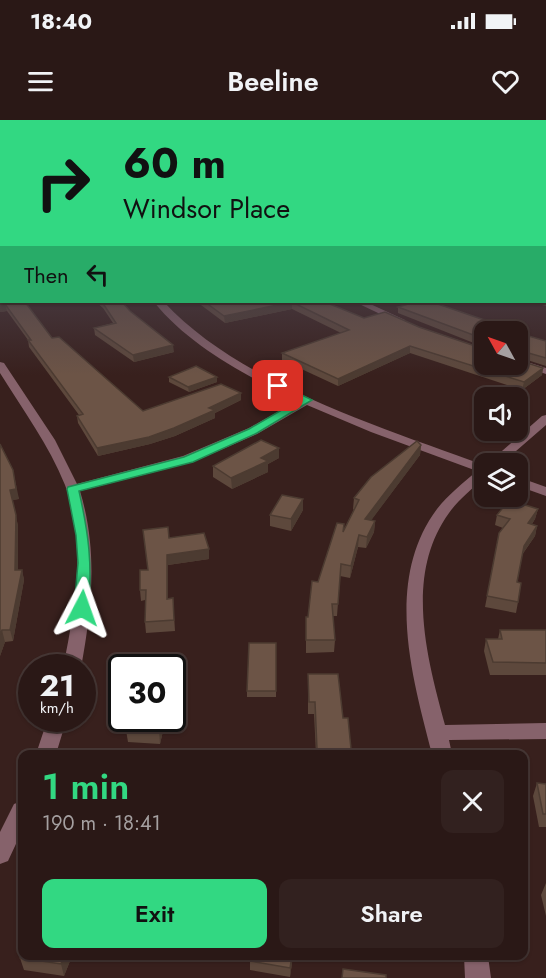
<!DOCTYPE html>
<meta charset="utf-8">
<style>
:root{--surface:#2a1816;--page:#32211f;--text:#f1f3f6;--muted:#a5a0a1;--line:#463735;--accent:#32d882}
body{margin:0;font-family:Jost,sans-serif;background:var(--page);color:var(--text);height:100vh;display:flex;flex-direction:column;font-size:22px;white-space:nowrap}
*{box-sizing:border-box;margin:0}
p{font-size:20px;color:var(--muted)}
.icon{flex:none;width:33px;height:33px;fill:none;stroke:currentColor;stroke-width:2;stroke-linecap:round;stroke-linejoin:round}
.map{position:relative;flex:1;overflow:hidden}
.sheet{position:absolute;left:18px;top:630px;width:510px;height:210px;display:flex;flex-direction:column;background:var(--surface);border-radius:12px;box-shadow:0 2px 4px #0004,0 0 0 2px var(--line)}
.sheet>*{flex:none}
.top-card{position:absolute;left:0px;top:0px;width:546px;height:183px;box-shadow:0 2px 4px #0004,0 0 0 2px var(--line);background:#32d882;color:#111;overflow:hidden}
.needle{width:39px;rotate:310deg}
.buttons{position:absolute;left:474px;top:201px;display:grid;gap:12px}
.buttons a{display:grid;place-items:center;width:54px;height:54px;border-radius:12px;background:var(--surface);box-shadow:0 2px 4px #0004,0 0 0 2px var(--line);font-size:30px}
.speed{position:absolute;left:18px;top:534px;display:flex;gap:12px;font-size:30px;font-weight:700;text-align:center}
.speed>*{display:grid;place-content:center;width:78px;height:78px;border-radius:50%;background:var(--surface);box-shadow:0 2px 4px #0004,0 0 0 2px var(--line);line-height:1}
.speed small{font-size:15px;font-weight:400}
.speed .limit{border:3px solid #111;border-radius:9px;background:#fff;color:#111}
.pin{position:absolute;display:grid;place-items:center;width:51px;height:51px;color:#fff;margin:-26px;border-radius:12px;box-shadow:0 3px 9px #0006}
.me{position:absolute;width:66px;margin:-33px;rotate:4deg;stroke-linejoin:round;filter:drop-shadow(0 0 4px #0008)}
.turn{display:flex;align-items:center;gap:21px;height:126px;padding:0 24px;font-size:27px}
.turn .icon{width:78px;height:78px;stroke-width:2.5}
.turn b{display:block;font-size:42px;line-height:51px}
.then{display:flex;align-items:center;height:57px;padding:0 24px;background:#0003;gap:12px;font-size:22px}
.round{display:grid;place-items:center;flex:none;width:63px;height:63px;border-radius:12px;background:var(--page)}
.head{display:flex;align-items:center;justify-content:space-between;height:102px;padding:0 24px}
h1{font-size:36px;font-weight:600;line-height:45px;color:var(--accent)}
.button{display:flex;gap:12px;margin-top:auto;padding:12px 24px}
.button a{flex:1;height:69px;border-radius:12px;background:var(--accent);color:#111;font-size:24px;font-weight:600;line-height:69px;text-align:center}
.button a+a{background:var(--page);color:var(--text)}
.status{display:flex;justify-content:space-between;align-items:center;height:42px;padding:0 30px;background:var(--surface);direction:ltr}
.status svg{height:16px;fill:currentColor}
header{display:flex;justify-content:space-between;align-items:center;height:78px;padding:0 24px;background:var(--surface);font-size:27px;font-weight:600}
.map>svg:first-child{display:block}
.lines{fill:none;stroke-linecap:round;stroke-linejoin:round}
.minor{fill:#86626b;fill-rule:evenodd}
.wall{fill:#5d483c}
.shaded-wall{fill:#4c3b31}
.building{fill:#6c5446;stroke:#4c3b31;stroke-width:1.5}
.route{fill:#32d882;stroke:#208c54;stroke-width:1.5}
</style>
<div class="status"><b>18:40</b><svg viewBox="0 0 49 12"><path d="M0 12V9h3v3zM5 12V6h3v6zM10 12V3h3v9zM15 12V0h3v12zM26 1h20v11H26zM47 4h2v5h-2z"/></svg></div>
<header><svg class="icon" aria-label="menu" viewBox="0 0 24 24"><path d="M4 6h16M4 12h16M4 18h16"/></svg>Beeline<svg class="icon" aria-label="heart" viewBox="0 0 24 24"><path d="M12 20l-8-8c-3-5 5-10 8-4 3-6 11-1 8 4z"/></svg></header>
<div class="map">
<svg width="546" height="858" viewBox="0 0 546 858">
<rect width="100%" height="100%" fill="#38201d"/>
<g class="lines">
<path class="minor" d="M154,182H164C240,264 380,307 484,345V358C472,369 458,380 449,393C404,455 427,538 445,605L546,603V619L449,620L452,634H432C412,557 384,460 437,389C448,375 463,363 477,351L371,312L307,285L257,314L193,342L80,371C98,430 92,488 81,548H63C75,489 87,423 65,365C49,325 23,290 0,253V242L4,243L55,320L77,364L183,336L249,308L297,281C248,256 190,227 154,182Z
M355,182H366L405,200L397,202Z
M518,239L546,248V254L515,244H518Z
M546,295V305L501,344H487L542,296Z
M518,357L546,367V376L518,366Z
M48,598H67L56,634H36Z
M22,681V711L8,741L0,744V712L14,684Z
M464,836H488L491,858H465Z"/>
</g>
<path class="wall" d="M544,165L546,166V186L529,182H544Z
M2,182H31L26,183L52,218L143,291L241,280L215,293V298L175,316L150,324L98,336L78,303L77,296L79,295L29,227L28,220L7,191L0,192Z
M96,182H122L130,191L174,232L134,242L95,215L94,208L113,203L103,188Z
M197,182H325L364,198L419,207L543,248L542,255L522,270L410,233L338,266L282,240V233L341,213L292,189L225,203Z
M403,182H432L492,206L484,212V227L398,193V187L408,184Z
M518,213L546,221V246L518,237Z
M169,257H217V262L189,272L169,262Z
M0,324L19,379L12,380L18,406V450H22L24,460L13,521L5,522L0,536Z
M421,325L420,335L371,400L375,401L374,412L366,428L358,427L350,458L340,456L337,496H333L335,520L334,532L306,533V497H308L318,462L354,390L353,389L354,378Z
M279,328V338L268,344V352L232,369L213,357V346Z
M538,389L535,399L532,404L537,406L535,416L522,435L517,462L518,482L516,493L485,487L499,413L503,408L495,405L497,395Z
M303,390L291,411L270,406V395Z
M169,418L209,439L168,445V478H173L175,511L146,513L145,502V480L141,481L140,470L148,450Z
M500,510H546V555H490L484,531L486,519H498Z
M276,523V577H247V571Z
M172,548L179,550L175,576H172Z
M308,554L343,598L351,629V634H316L314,594H308Z
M166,598L160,624L128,622L126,610Z
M537,663L546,664V707H539L533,676Z
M546,763V796L541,775Z
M72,836L64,856L24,850L20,838Z
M293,836L290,857L250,850V841Z"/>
<path class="shaded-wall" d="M292,182V189L225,203L224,196Z
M5,184L7,191L0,192V185Z
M173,225L174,232L134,242L133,235Z
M410,226V233L338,266V259Z
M543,248L542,255L522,270L524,262Z
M217,257V262L189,272L188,267Z
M241,273V280L215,293V298L175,316L150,324L98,336L97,328L209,288Z
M421,325L420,335L364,410L365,399Z
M279,328V338L268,344V352L232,369L231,358L261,338Z
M13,350L19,379L12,380L10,370Z
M303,379V390L291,411V399Z
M538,389L535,399L526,413L528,403Z
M16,395L18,406V461L15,450Z
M375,401L374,412L366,428L367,417Z
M537,406L535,416L521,436L524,426Z
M359,415L358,427L350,458L351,446Z
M209,429V439L168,445V489L167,479V435Z
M22,450L24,460L13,521L10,510Z
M2,510L5,522L0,536V515Z
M177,538L179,550L175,576L174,564Z
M162,598H166L160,624L159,611Z
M64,836H72L64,856L61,844Z
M292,836H293L290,857V848Z"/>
<path class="building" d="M0,135H2V182H25L52,218L59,217L143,291L221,264L241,273L209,288L215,290L174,308L149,317L97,328L77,296L83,294L28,220H31L5,184L0,185Z
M544,135H546V158H544Z
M544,165L546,166V180L544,179Z
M102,182H122L130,191L173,225L133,235L94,208L116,203Z
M205,182H325L364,198L385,192L419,207L484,229V244H518V240L543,248L524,262L410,226L338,259L282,233L349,210L292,182L224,196Z
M415,182H432L493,203L489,205L512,212H484V219L398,187Z
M518,213L546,221V238L518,230V231Z
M196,246L217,257L188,267L169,257Z
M261,320L279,328L261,338L268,341L231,358L213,346Z
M417,321L421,325L365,399L375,401L367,417L359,415L351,446L341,444L338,484H332L335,520H306V497H308L312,461L318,462L337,403L344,404L343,412L359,380L354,378L371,357Z
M0,324L13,350L16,369L10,370L16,395L15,450H22L10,510H2L0,515Z
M282,375L303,379L291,399L270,395Z
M509,380L538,389L528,403L537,406L524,426L517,462L521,463L518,482L487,476L499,413L510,399L497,395Z
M168,407L169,418L204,413L209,429L167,435V479L173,478L174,500L145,502L146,470H140V450H148L143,410Z
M500,510H546V543L493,542L486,519H502Z
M249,523H276V571H247Z
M147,538H177L174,564H172V548H146Z
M308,554H338L343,598H348L351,629H317L315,582H309Z
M129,598H162L159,611L126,610Z
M537,663L546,664V694H543Z
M22,831V836H64L61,844L20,838Z
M251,836H292L290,848L250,841Z
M343,849L386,855V858H342Z"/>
<linearGradient id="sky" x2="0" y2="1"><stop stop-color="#1f1210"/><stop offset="0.53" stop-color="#4d424c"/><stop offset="1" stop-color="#4d424c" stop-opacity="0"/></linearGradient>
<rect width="546" height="255" fill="url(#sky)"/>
<path class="route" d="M278,263L312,280L257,313L193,342L79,371C89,416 92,442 89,488L82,492L76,491L74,488L78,443L76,415L67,369L68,367L184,337L249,309L299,280L274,268V264Z"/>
</svg>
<div class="buttons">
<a><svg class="needle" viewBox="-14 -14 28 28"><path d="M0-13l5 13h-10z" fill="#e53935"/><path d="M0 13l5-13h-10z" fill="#a5a0a1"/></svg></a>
<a><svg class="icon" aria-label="sound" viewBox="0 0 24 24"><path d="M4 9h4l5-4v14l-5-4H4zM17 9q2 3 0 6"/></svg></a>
<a><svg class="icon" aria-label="layers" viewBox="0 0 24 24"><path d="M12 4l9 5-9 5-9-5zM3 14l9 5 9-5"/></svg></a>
</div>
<div class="speed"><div>21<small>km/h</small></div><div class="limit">30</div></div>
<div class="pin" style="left:278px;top:266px;background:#d93025"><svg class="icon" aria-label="arrive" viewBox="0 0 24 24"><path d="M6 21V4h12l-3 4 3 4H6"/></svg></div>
<svg class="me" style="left:82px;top:488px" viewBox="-20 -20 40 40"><path d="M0-17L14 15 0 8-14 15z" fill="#32d882" stroke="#fff" stroke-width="4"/></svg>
<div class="top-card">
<div class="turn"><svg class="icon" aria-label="right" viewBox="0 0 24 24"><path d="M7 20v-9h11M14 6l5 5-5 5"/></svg><div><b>60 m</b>Windsor Place</div></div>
<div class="then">Then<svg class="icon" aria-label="left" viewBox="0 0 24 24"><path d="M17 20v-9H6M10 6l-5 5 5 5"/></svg></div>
</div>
<section class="sheet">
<div class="head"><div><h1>1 min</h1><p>190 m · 18:41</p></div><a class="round"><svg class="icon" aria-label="close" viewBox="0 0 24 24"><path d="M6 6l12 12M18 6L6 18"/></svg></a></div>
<div class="button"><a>Exit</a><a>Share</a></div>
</section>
</div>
